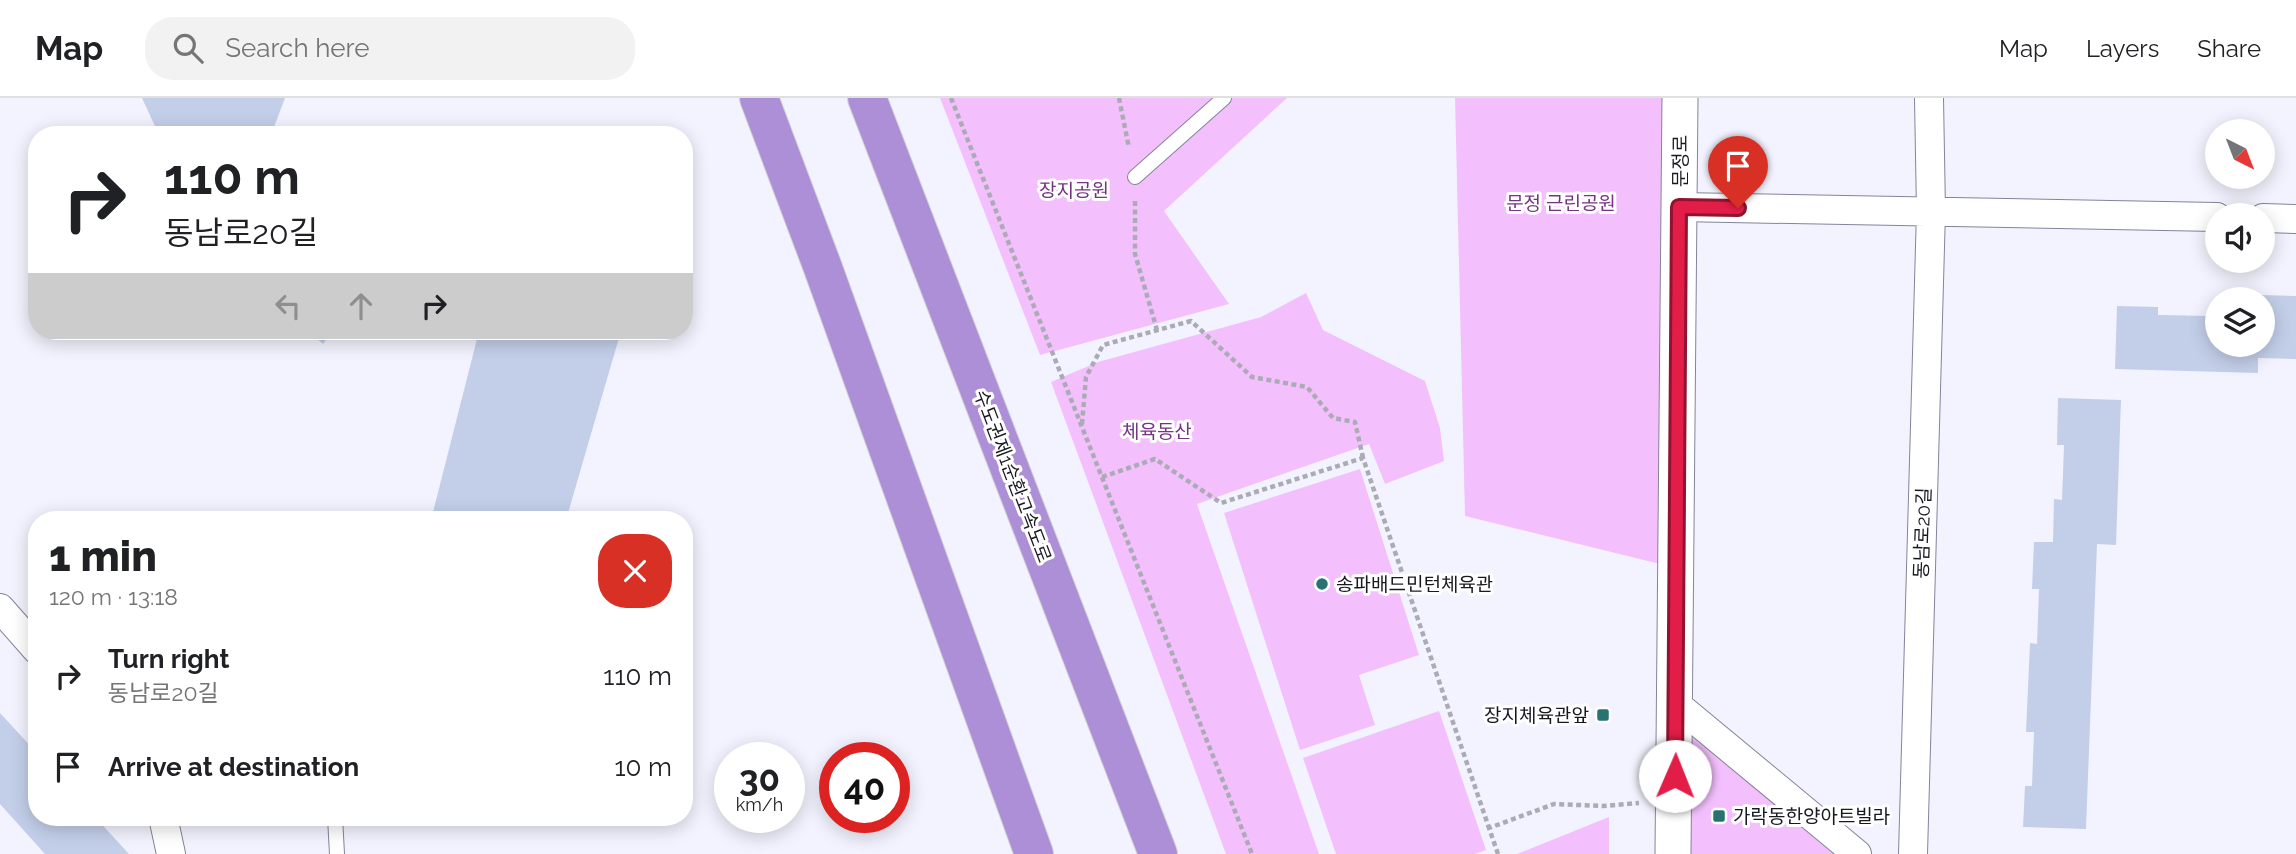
<!DOCTYPE html>
<meta charset="utf-8">
<style>
:root{--surface:#fff;--page:#f2f2f2;--text:#202124;--muted:#757577;--line:#e0e0e0}
body{margin:0;font-family:Raleway,"Noto Sans KR",sans-serif;background:var(--page);color:var(--text);height:100vh;display:flex;flex-direction:column;font-size:26px;white-space:nowrap}
*{box-sizing:border-box;margin:0}
p{font-size:23px;color:var(--muted)}
.icon{flex:none;width:38px;height:38px;fill:none;stroke:currentColor;stroke-width:2;stroke-linecap:round;stroke-linejoin:round}
.map{position:relative;flex:1;overflow:hidden}
.panel{position:absolute;left:28px;top:413px;width:665px;height:315px;display:flex;flex-direction:column;background:var(--surface);border-radius:28px;box-shadow:0 4px 18px #0003}
.panel>*{flex:none}
.hud{position:absolute;left:28px;top:28px;width:665px;height:214px;border-radius:28px;box-shadow:0 4px 18px #0003;background:#fff;color:var(--text);overflow:hidden}
.needle{width:46px;rotate:138deg}
.buttons{position:absolute;left:2205px;top:21px;display:grid;gap:14px}
.buttons a{display:grid;place-items:center;width:70px;height:70px;border-radius:50%;background:var(--surface);box-shadow:0 4px 18px #0003;font-size:35px}
.speed{position:absolute;left:714px;top:644px;display:flex;gap:14px;font-size:35px;font-weight:700;text-align:center}
.speed>*{display:grid;place-content:center;width:91px;height:91px;border-radius:50%;background:var(--surface);box-shadow:0 4px 18px #0003;line-height:1}
.speed small{font-size:18px;font-weight:400}
.speed .limit{border:10px solid #d22;background:#fff;color:#111}
.pin{position:absolute;display:grid;place-items:center;width:60px;height:60px;color:#fff;margin:-72px -30px;border-radius:50% 50% 50% 0;rotate:-45deg;box-shadow:0 0 7px #0007}
.pin .icon{rotate:45deg}
.me{position:absolute;width:77px;margin:-38px;rotate:1deg;stroke-linejoin:round;filter:drop-shadow(0 0 5px #0008)}
.turn{display:flex;align-items:center;gap:24px;height:147px;padding:0 21px;font-size:32px}
.turn .icon{width:91px;height:91px;stroke-width:2.5}
.turn b{display:block;font-size:49px;line-height:60px}
.lanes{display:flex;align-items:center;height:66px;padding:0 21px;background:#0003;justify-content:center;gap:35px;direction:ltr}
.lanes .off{opacity:.35}
.round{display:grid;place-items:center;flex:none;width:74px;height:74px;border-radius:28px;background:var(--page)}
.head{display:flex;align-items:center;justify-content:space-between;height:119px;padding:0 21px}
h1{font-size:42px;font-weight:800;line-height:52px}
ul{padding:0;list-style:none}
li{display:flex;align-items:center;gap:21px;height:91px;padding:0 21px}
li div{flex:1}
li b{display:block;font-size:26px}
li em{font-style:normal}
header{display:flex;align-items:center;gap:42px;box-sizing:border-box;height:98px;padding:0 35px;background:var(--surface);border-bottom:2px solid var(--line)}
header strong{font-size:33px}
nav{display:flex;gap:38px;margin-inline-start:auto;font-size:24px}
.search{width:490px;height:63px;background:var(--page);display:flex;align-items:center;gap:18px;box-sizing:border-box;padding:0 24px;border-radius:28px;color:var(--muted);font-size:26px}
.map>svg:first-child{display:block}
.green{fill:#f3c0fd}
.building{fill:#c3cfe9}
.lines{fill:none;stroke-linecap:round;stroke-linejoin:round}
.service-casing{stroke:#83839d;stroke-width:16}
.minor-casing{stroke:#83839d;stroke-width:30}
.tertiary-casing{stroke:#83839d;stroke-width:37}
.motorway-casing{stroke:#d1d1d3;stroke-width:40}
.path{stroke:#ababb6;stroke-width:4.5;stroke-dasharray:5 3.5;stroke-linecap:butt}
.service{stroke:#fff;stroke-width:14}
.minor{stroke:#fff;stroke-width:28}
.tertiary{stroke:#fff;stroke-width:35}
.motorway{stroke:#ad8fd7;stroke-width:38}
.route-casing{stroke:#92132f;stroke-width:18}
.route{stroke:#e11d48;stroke-width:12}
.poi-dot{fill:#287271;stroke:#fff;stroke-width:2.5}
.labels{text-anchor:middle;dominant-baseline:central;stroke-width:6;stroke-linejoin:round;paint-order:stroke}
.street-label{font-size:19px;fill:#181821;stroke:#fff}
.park-label{font-size:19px;fill:#753481;stroke:#fff}
.poi-label{font-size:19px;fill:#181821;stroke:#fff;text-anchor:start}
</style>
<header>
<strong>Map</strong>
<div class="search"><svg class="icon" aria-label="search" viewBox="0 0 24 24"><circle cx="10" cy="10" r="6"/><path d="M15 15l6 6"/></svg>Search here</div>
<nav><a>Map</a><a>Layers</a><a>Share</a></nav>
</header>
<div class="map">
<svg width="2296" height="756" viewBox="0 0 2296 756">
<rect width="100%" height="100%" fill="#f3f3ff"/>
<path class="green" d="M940,0H1287L1164,113L1229,206L1040,257Z
M1455,0H1665L1660,466L1465,418Z
M1306,195L1323,232L1425,283L1440,330L1444,363L1385,386L1369,346L1197,406L1319,756H1226L1051,284L1098,264L1261,219Z
M1360,371L1419,557L1359,577L1375,627L1300,652L1224,415Z
M1676,606L1857,756H1678Z
M1439,613L1486,752L1475,756H1336L1303,660Z
M1609,719V756H1517Z"/>
<path class="building" d="M142,0H285L271,37H159Z
M2260,197L2296,198V261L2258,260V275L2115,271L2117,208L2158,209V217L2212,218V210L2217,211V247H2263V201H2260Z
M308,233H333L323,246Z
M479,233H621L566,422H431Z
M2058,300L2121,302L2116,447L2097,446L2086,731L2023,729L2025,688H2032L2034,634H2026L2030,545L2037,546L2039,491H2032L2034,444H2053L2054,401L2062,402L2064,347H2057Z
M0,615L37,655V719H95L129,756H45L0,706Z"/>
<g class="lines">
<defs>
<path id="service" d="M1135,79L1224,0
M335,719L337,756"/>
<path id="minor" d="M1679,109L2217,119
M2263,120L2296,121
M0,510L37,552
M1676,606L1857,756
M163,719L171,756
M1913,756L1931,113L1929,0"/>
<path id="tertiary" d="M1673,756L1680,0"/>
<path id="motorway" d="M759,0L823,170L1034,756
M867,0L1158,756"/>
</defs>
<use href="#service" class="service-casing"/>
<use href="#minor" class="minor-casing"/>
<use href="#tertiary" class="tertiary-casing"/>
<use href="#motorway" class="motorway-casing"/>
<path class="path" d="M951,0L1252,756
M1119,0L1129,50
M1135,103V156L1157,232
M1082,326L1086,279L1103,247L1191,223L1252,279L1307,289L1333,320L1355,324L1363,360
M1102,379L1155,361L1221,405L1363,360L1489,730
M1498,756L1489,730L1554,706L1603,708L1639,705"/>
<use href="#service" class="service"/>
<use href="#minor" class="minor"/>
<use href="#tertiary" class="tertiary"/>
<use href="#motorway" class="motorway"/>
</g>
<g class="lines">
<defs>
<path id="route" d="M1675,678L1679,109L1738,110"/>
</defs>
<use href="#route" class="route-casing"/>
<use href="#route" class="route"/>
</g>
<g class="poi-dot">
<circle cx="1322" cy="486" r="7"/>
<rect x="1596" y="610" width="14" height="14" rx="3.5"/>
<rect x="1712" y="711" width="14" height="14" rx="3.5"/>
</g>
<g class="labels">
<g class="street-label">
<text transform="translate(1680 63) rotate(-90)">문정로</text>
<text transform="translate(1013 378) rotate(69)">수도권제1순환고속도로</text>
<text transform="translate(1922 435) rotate(-88)">동남로20길</text>
</g>
<g class="park-label">
<text x="1074" y="92">장지공원</text>
<text x="1561" y="105">문정 근린공원</text>
<text x="1157" y="333">체육동산</text>
</g>
<g class="poi-label">
<text x="1336" y="486">송파배드민턴체육관</text>
<text x="1589" y="617" text-anchor="end">장지체육관앞</text>
<text x="1733" y="718">가락동한양아트빌라</text>
</g>
</g>
</svg>
<div class="buttons">
<a><svg class="needle" viewBox="-14 -14 28 28"><path d="M0-13l5 13h-10z" fill="#e53935"/><path d="M0 13l5-13h-10z" fill="#757577"/></svg></a>
<a><svg class="icon" aria-label="sound" viewBox="0 0 24 24"><path d="M4 9h4l5-4v14l-5-4H4zM17 9q2 3 0 6"/></svg></a>
<a><svg class="icon" aria-label="layers" viewBox="0 0 24 24"><path d="M12 4l9 5-9 5-9-5zM3 14l9 5 9-5"/></svg></a>
</div>
<div class="speed"><div>30<small>km/h</small></div><div class="limit">40</div></div>
<div class="pin" style="left:1738px;top:110px;background:#d93025"><svg class="icon" aria-label="arrive" viewBox="0 0 24 24"><path d="M6 21V4h12l-3 4 3 4H6"/></svg></div>
<svg class="me" style="left:1675px;top:678px" viewBox="-20 -20 40 40"><circle r="19" fill="#fff"/><path d="M0-13L10 11 0 6-10 11z" fill="#e11d48"/></svg>
<div class="hud">
<div class="turn"><svg class="icon" aria-label="right" viewBox="0 0 24 24"><path d="M7 20v-9h11M14 6l5 5-5 5"/></svg><div><b>110 m</b>동남로20길</div></div>
<div class="lanes"><svg class="icon off" aria-label="left" viewBox="0 0 24 24"><path d="M17 20v-9H6M10 6l-5 5 5 5"/></svg><svg class="icon off" aria-label="ahead" viewBox="0 0 24 24"><path d="M12 20V5M6 11l6-6 6 6"/></svg><svg class="icon" aria-label="right" viewBox="0 0 24 24"><path d="M7 20v-9h11M14 6l5 5-5 5"/></svg></div>
</div>
<section class="panel">
<div class="head"><div><h1>1 min</h1><p>120 m · 13:18</p></div><a class="round" style="background:#d93025;color:#fff"><svg class="icon" aria-label="close" viewBox="0 0 24 24"><path d="M6 6l12 12M18 6L6 18"/></svg></a></div>
<ul>
<li><svg class="icon" aria-label="right" viewBox="0 0 24 24"><path d="M7 20v-9h11M14 6l5 5-5 5"/></svg><div><b>Turn right</b><p>동남로20길</p></div><em>110 m</em></li>
<li><svg class="icon" aria-label="arrive" viewBox="0 0 24 24"><path d="M6 21V4h12l-3 4 3 4H6"/></svg><div><b>Arrive at destination</b></div><em>10 m</em></li>
</ul>
</section>
</div>
